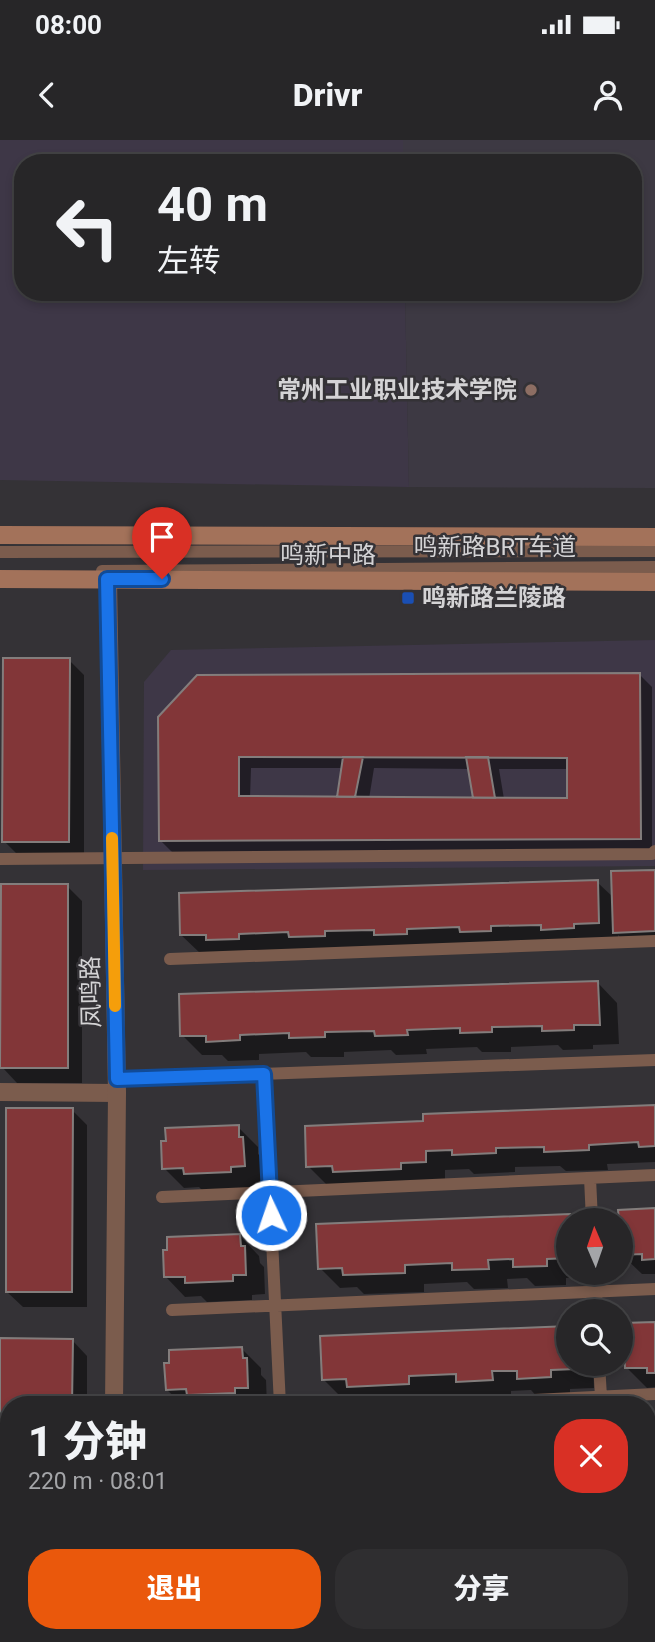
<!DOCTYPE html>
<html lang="zh">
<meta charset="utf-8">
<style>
:root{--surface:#272628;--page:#2f2e30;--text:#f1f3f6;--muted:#a4a5a8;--line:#434345;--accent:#ea580c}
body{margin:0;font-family:Roboto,"Noto Sans SC",sans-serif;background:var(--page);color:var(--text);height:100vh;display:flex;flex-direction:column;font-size:26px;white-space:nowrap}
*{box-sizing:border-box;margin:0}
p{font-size:23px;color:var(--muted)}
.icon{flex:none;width:38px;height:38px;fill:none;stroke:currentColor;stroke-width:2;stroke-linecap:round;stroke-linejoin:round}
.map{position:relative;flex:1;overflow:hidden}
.sheet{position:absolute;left:0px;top:1256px;width:656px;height:247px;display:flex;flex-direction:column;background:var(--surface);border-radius:28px 28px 0 0;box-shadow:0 4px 10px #0003,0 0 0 2px var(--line)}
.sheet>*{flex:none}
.hud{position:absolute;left:14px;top:14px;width:628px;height:147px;border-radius:28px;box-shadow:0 4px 10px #0003,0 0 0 2px var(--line);background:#272628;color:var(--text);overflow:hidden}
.needle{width:46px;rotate:358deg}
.buttons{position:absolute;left:556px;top:1068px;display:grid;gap:14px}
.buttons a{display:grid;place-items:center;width:77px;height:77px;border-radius:50%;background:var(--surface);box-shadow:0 4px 10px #0003,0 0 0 2px var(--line);font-size:35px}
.pin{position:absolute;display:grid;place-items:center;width:60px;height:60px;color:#fff;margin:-72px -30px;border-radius:50% 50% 50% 0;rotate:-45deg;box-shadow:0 0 7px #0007}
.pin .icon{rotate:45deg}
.me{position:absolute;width:77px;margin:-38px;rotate:357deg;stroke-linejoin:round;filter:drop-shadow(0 0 5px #0008)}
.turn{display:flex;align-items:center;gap:24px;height:147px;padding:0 28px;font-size:32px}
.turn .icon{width:91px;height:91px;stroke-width:2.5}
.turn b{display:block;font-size:49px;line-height:60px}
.round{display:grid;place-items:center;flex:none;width:74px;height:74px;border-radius:28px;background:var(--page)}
.summary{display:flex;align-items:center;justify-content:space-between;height:119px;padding:0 28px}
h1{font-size:42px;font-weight:800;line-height:52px}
.primary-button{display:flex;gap:14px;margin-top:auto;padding:14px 28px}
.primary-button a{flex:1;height:80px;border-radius:28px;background:var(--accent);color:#fff;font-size:28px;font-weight:800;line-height:80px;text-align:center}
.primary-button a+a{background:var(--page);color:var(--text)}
.status{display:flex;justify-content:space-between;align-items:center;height:49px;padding:0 35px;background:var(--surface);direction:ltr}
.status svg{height:19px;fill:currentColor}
header{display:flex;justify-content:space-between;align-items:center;height:91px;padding:0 28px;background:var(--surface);font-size:32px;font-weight:800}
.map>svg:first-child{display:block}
.commercial{fill:#3e3747}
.built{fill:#3d3943}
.shadow{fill:#0007;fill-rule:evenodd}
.building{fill:#823638;stroke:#837d7c;stroke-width:2;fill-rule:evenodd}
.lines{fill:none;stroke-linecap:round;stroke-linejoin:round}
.service{stroke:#7b5c4d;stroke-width:12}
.minor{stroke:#7b5c4d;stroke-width:18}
.tertiary{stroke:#7b5c4d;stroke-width:18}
.secondary{stroke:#a3725a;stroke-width:18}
.route-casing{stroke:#114b97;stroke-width:18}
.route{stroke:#1a73e8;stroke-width:12}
.slow{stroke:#f59e0b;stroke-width:12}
.education-dot{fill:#8d6e63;stroke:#343236;stroke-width:2.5}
.transit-dot{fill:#1a4fb4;stroke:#343236;stroke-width:2.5}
.labels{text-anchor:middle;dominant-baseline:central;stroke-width:5;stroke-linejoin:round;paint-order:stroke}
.poi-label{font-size:24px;font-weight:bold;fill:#d4d3d5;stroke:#343236;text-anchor:end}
.street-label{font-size:24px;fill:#d4d3d5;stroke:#343236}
</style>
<div class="status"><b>08:00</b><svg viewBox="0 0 49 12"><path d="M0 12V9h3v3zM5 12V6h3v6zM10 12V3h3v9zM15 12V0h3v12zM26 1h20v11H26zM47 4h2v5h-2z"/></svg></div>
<header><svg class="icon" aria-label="back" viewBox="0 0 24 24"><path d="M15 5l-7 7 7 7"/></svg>Drivr<svg class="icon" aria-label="person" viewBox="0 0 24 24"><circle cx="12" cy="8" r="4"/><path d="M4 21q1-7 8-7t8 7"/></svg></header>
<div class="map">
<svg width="655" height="1502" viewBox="0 0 655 1502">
<rect width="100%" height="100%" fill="#343236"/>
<path class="commercial" d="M0,0H403V23H23V152H405L409,347L0,340Z
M655,500V726L143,730L144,542L171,510Z"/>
<path class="built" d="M403,0H655V348L409,347L405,152H634V23H403Z"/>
<path class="shadow" d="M69,520L84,535V716H19L4,701Z
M640,535L652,547V710L172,712L160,700V578ZM251,628H343L339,659L250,658ZM374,628L470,629L475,659H369ZM499,629H569V660L504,659Z
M655,731V803L627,804L618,795V802L201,814L181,795L597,742L614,758Z
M67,746L82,761V943H17L2,927Z
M598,843L617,863L619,904L593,905V909L563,910L558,905L511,907V912H482L477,907L426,909L427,914L396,915L391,910L344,912V917H311L306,912L259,914V920L228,921L222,915H202L182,895Z
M655,967V1022L607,1024L608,1030L566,1031L560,1026L515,1027V1032L474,1034L469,1029L445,1030V1041L328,1046L308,1026L425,982Z
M72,970L87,985V1167H23L7,1152Z
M238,987L258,1007V1014L262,1018L264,1045L250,1046V1051L205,1053L199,1047L184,1048L164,1028Z
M655,1070V1134H642L622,1115Z
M569,1076L573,1080H569V1132H590L591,1136L566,1138V1145L535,1146L527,1138L507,1139L508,1148L474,1149L467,1142L424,1144V1152L364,1154L357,1147L340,1148L320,1128Z
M240,1096L259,1116L260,1123L264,1127L265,1154L252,1155V1160L207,1162L201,1156L185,1157L166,1137L169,1112Z
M655,1184V1247L647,1248L627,1228Z
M0,1200H72L87,1216V1265H9V1396H0Z
M241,1208L261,1228V1235L266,1240L267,1265H183L167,1250L171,1224Z
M569,1223H593L594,1248L570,1249V1256L538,1258L531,1250L511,1251V1259L478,1261L471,1254L428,1256V1263L368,1265L361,1259H343L324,1240Z
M655,1299V1371H648V1300Z"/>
<path class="building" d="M3,518H70L69,702H2Z
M640,533L641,699L159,701L158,577L197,535ZM239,617L567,618V658L239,656Z
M343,617H363L355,657H337Z
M466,617H488L495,658H473Z
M655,730V791L613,793L611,731Z
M598,740L599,783L574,784V788L541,790V785L491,786V791L460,792L459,787L407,789V794L374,795V790L325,791V796L289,797L288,792L239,794V799L206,800V795H180L179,753Z
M1,744H68V928H0Z
M598,841L600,885H574V890L542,891V886L492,887V892L460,893V888L407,890L408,895L375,896L374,891L325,892V897L289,898V893L240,895V900L206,902V896H180L179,854Z
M655,965V1006L639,1007L638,1002L589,1005V1010L544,1012V1007L496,1008V1013L452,1015V1010L426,1011V1022L401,1023V1029L333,1032L332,1026L306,1027L305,986L423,981V974Z
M6,968H73L72,1152H6Z
M239,985V997H243L245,1026L231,1027V1032L184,1034L183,1028L162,1029L161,1001H166L165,988Z
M655,1068V1119L642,1120V1114L621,1115V1080H619L618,1070Z
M570,1074L569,1118L547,1119V1126L513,1127V1119L488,1120L489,1129L452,1130V1123L405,1125V1133L343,1135L342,1128L318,1129L316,1084Z
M240,1094L241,1106H245L246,1135H233V1141L185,1143V1137H164L163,1110H167V1097Z
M655,1182V1233H647V1228H625L623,1183Z
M569,1186V1223H575L576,1229L551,1230V1237L517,1239V1231H492L493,1240L456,1242V1234L409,1236V1244L347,1247L346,1239L322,1240L320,1196Z
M0,1198L73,1199L72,1265H9V1381H0Z
M242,1207L243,1218H247L248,1248H235V1253L187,1255L186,1249L166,1250L164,1223H169V1210Z
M655,1297V1346H648V1298Z
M655,1498V1502H572Z"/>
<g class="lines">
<path class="service" d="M0,412L655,411
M102,431L655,427
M0,719L652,714L655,711
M170,819L655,801
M264,934L280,1265
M117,939L655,920
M590,1038L592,1080
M162,1057L655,1035
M595,1132L597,1171
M172,1170L655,1149
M599,1223L601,1257
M431,1265L655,1254
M648,1379H655
M648,1463H655
M291,1494L292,1502"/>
<path class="minor" d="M0,952L117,953"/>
<path class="tertiary" d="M108,439L117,953L114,1265
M110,1502V1494"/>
<path class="secondary" d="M0,395L655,397
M0,439L655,442"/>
</g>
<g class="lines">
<defs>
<path id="route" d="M162,439H107L117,939L264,934L271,1075"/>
</defs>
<use href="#route" class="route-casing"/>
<use href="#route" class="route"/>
<path class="slow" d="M112,698L115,866"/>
</g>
<circle class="education-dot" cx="531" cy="250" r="7"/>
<rect class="transit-dot" x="401" y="451" width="14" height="14" rx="3.5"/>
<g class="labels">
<g class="poi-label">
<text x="517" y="250">常州工业职业技术学院</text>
<text x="422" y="458" text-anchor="start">鸣新路兰陵路</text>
</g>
<g class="street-label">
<text x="495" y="407">鸣新路BRT车道</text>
<text x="328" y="415">鸣新中路</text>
<text transform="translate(91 852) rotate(-91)">凤鸣路</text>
</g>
</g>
</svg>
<div class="buttons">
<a><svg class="needle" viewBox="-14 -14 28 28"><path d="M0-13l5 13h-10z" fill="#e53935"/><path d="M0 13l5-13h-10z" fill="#a4a5a8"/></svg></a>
<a><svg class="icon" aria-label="search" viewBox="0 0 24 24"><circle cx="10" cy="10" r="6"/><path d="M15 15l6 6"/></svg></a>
</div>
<div class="pin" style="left:162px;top:439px;background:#d93025"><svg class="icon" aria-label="arrive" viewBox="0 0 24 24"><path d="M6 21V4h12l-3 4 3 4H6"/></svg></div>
<svg class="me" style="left:271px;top:1075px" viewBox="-20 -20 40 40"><circle r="17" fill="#1a73e8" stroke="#fff" stroke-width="3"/><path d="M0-11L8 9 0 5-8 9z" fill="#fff"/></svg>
<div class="hud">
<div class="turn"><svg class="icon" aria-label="left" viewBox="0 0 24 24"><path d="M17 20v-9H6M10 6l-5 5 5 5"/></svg><div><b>40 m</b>左转</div></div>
</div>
<section class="sheet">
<div class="summary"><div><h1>1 分钟</h1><p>220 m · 08:01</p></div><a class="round" style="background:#d93025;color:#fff"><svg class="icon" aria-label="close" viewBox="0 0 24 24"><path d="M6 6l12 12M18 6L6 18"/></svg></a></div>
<div class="primary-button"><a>退出</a><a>分享</a></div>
</section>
</div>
